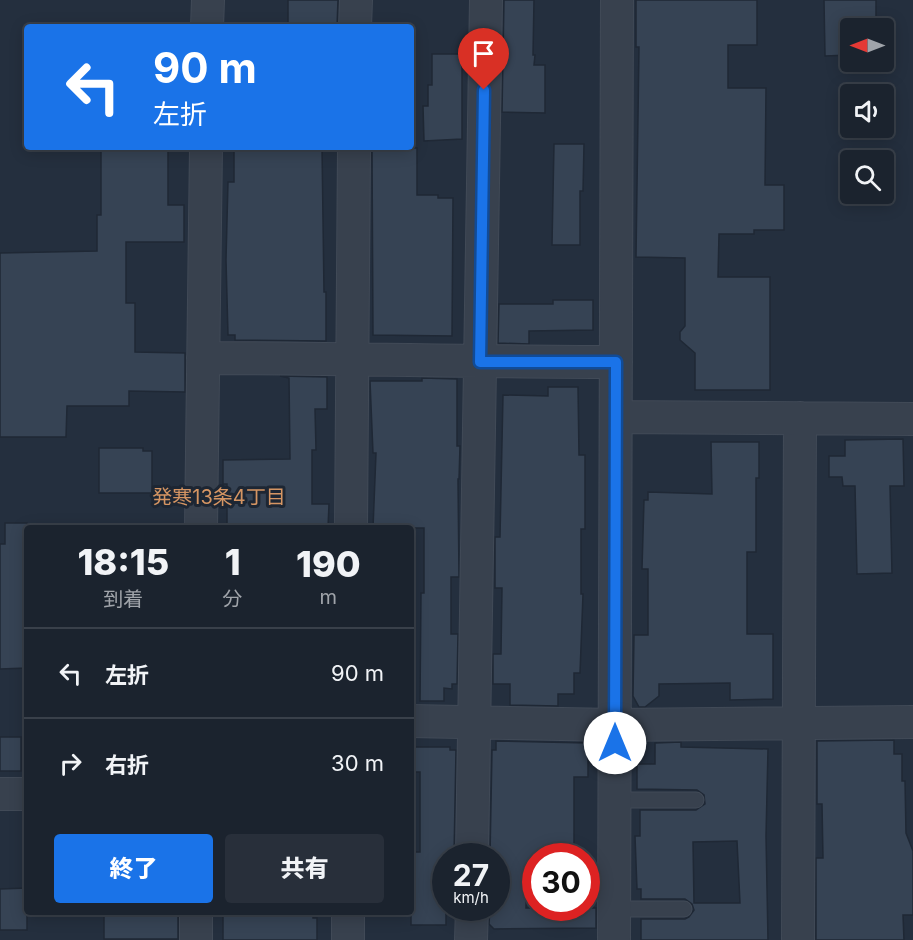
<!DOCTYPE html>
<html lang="ja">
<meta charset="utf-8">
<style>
:root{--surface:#1b232e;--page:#282f3a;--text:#f1f3f6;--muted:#a0a4aa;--line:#39404a;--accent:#1a73e8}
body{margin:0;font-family:Inter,"Noto Sans JP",sans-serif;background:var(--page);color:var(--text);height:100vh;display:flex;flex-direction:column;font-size:22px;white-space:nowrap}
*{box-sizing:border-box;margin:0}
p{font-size:20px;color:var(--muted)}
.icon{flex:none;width:33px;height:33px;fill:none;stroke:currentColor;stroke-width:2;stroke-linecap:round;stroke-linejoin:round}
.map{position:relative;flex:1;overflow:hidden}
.details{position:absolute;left:24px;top:525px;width:390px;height:390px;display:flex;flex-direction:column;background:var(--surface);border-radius:6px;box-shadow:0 3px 15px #0003,0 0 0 2px var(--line)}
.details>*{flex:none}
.hud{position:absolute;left:24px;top:24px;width:390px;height:126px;border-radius:6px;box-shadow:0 3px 15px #0003,0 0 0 2px var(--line);background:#1a73e8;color:#fff;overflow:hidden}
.needle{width:39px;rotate:270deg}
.fabs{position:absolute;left:840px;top:18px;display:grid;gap:12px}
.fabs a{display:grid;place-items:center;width:54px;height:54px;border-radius:6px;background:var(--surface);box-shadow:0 3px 15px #0003,0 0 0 2px var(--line);font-size:30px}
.speed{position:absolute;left:432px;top:843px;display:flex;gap:12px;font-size:30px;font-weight:700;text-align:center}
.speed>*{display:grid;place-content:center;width:78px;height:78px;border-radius:50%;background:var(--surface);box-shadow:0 3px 15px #0003,0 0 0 2px var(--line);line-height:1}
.speed small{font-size:15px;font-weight:400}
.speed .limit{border:9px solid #d22;background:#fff;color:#111}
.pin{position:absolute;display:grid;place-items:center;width:51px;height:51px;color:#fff;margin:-62px -26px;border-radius:50% 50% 50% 0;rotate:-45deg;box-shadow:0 0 6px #0007}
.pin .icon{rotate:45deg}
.me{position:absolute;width:66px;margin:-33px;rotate:0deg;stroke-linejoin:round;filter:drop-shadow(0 0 4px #0008)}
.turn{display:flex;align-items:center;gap:21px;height:126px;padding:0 30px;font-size:27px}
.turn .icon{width:78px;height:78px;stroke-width:2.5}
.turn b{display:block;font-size:42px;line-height:51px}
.eta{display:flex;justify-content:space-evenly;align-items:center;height:102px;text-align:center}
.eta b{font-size:36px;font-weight:800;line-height:42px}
.action{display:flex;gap:12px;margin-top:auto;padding:12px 30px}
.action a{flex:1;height:69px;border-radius:6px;background:var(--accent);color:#fff;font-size:24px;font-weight:800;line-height:69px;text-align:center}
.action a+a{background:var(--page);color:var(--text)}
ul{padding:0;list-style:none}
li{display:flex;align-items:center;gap:18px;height:90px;padding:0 30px;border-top:2px solid var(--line)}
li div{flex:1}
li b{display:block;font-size:22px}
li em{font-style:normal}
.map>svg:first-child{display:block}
.building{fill:#364354;stroke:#1f2835;stroke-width:1.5;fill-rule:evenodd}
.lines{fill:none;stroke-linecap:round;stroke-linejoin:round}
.service-casing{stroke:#414a57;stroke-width:17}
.minor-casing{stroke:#414a57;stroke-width:34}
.service{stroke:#38414e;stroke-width:15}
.minor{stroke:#38414e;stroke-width:32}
.route-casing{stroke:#114b97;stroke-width:15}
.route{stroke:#1a73e8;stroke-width:10}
.labels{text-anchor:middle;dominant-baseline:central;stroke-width:6;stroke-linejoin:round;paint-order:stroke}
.neighbourhood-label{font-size:20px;fill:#d59563;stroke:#1d2633}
</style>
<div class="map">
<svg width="913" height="940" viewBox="0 0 913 940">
<rect width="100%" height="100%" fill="#242f3e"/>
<path class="building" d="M288,0H338L337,27H288Z
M504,0H534L533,55H535L534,65H545V113L502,112Z
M636,0H757V45H728V88H766L765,185H784V230H754V234H719L718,277H770V390H695V353L680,340V332L685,326V258L636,257L639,47H636Z
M824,0H876V28H850V55L825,56Z
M432,54H462V139L424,141L423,106H428V85H432Z
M554,144H584L583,191H580V245H552Z
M101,147H168V205H184V242H126V303H135V352L185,353V392L129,391V406H67L66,437H0V253L97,251V215H101Z
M234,147H322L324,292H326V341L235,340V335H228L226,260L228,182H234Z
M372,148H417V195H438V198H453L452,336L373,335Z
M553,300H593V330L529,331V344L498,343L499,304H553Z
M280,376L327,377V409H315L316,450H312V504H329L328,528H227V484H223V460L290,459L289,378Z
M422,378L457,379V446H460L459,479H458L459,577H451V634H458L457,684H452V689L444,688V701H420L421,593H424V528H373L376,453H373L370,381H422Z
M548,387H578L579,455H585V529H581V594H583L580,673H574V694H558V706L510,705V684H493V654H501L502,588H495V537H500L503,395L548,396Z
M903,439L904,486H890L892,573L857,574L855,486H843L842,477H829V456H845V440Z
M711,442H759V478H756V552H747V634H773V699L730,700V683L659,684V696L645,707H639L633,696L634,635H648V569H642L644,500H648V492L712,494Z
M99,448H143V451H152V493H99Z
M5,523H27V668L0,669V544H5Z
M0,737H21V771H0Z
M894,740V754H902V781H905L906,833L913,851V915H903L904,940H816V858H823L822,804H817V741Z
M496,741L588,743V777H574V856H536V866L527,865L526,908H596V928L494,929L489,924L490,908H496V856H490L492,750H496Z
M681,742V747L768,749L766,836L768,940H641V919H685L689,917L694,910L692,904L685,899H641V889H637L635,836H640V810H696L705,804L704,795L697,790L637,789V764H655V743ZM737,841L740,903H694L693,842Z
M411,747H450V750H456L454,856H446V925H411V852H420V772H411Z
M27,888V930H0V889Z
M104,912H129V915L178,914V939H104Z
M227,912H313V918H317V940H223V914Z"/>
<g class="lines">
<defs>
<path id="service" d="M615,800H696
M614,909H684"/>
<path id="minor" d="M207,27L208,0
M355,27L356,0
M203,358C341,358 478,362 616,362
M616,417L913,419
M201,528L206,147
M351,528L354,147
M411,721L615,725L913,722
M0,794H27
M472,856L486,0
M196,940V912
M348,940V912
M471,940L472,908
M614,940L617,0
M798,940L800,418"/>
</defs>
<use href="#service" class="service-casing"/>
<use href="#minor" class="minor-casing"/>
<use href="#service" class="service"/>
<use href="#minor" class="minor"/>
</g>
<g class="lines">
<defs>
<path id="route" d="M484,90L480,362H616L615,743"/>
</defs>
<use href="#route" class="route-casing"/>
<use href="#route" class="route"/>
</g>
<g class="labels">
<g class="neighbourhood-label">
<text x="219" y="497">発寒13条4丁目</text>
</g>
</g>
</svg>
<div class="fabs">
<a><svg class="needle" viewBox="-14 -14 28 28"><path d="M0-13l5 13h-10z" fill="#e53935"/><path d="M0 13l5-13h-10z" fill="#a0a4aa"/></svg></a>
<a><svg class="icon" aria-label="sound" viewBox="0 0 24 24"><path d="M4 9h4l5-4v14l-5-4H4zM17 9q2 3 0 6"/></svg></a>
<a><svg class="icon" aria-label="search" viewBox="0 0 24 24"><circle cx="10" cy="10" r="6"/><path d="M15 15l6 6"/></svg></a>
</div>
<div class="speed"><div>27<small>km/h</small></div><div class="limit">30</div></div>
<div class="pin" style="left:484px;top:90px;background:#d93025"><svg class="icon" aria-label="arrive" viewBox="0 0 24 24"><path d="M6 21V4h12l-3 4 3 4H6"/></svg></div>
<svg class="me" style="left:615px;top:743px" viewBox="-20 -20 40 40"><circle r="19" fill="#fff"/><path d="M0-13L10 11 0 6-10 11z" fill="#1a73e8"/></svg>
<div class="hud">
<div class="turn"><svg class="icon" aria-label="left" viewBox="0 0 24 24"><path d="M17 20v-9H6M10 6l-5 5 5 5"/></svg><div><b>90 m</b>左折</div></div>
</div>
<section class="details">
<div class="eta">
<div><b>18:15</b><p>到着</p></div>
<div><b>1</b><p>分</p></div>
<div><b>190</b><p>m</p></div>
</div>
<ul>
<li><svg class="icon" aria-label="left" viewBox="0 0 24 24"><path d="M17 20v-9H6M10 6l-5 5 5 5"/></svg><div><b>左折</b></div><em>90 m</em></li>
<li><svg class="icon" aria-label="right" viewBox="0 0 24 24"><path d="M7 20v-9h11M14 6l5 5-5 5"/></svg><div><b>右折</b></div><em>30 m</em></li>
</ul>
<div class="action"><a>終了</a><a>共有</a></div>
</section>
</div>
